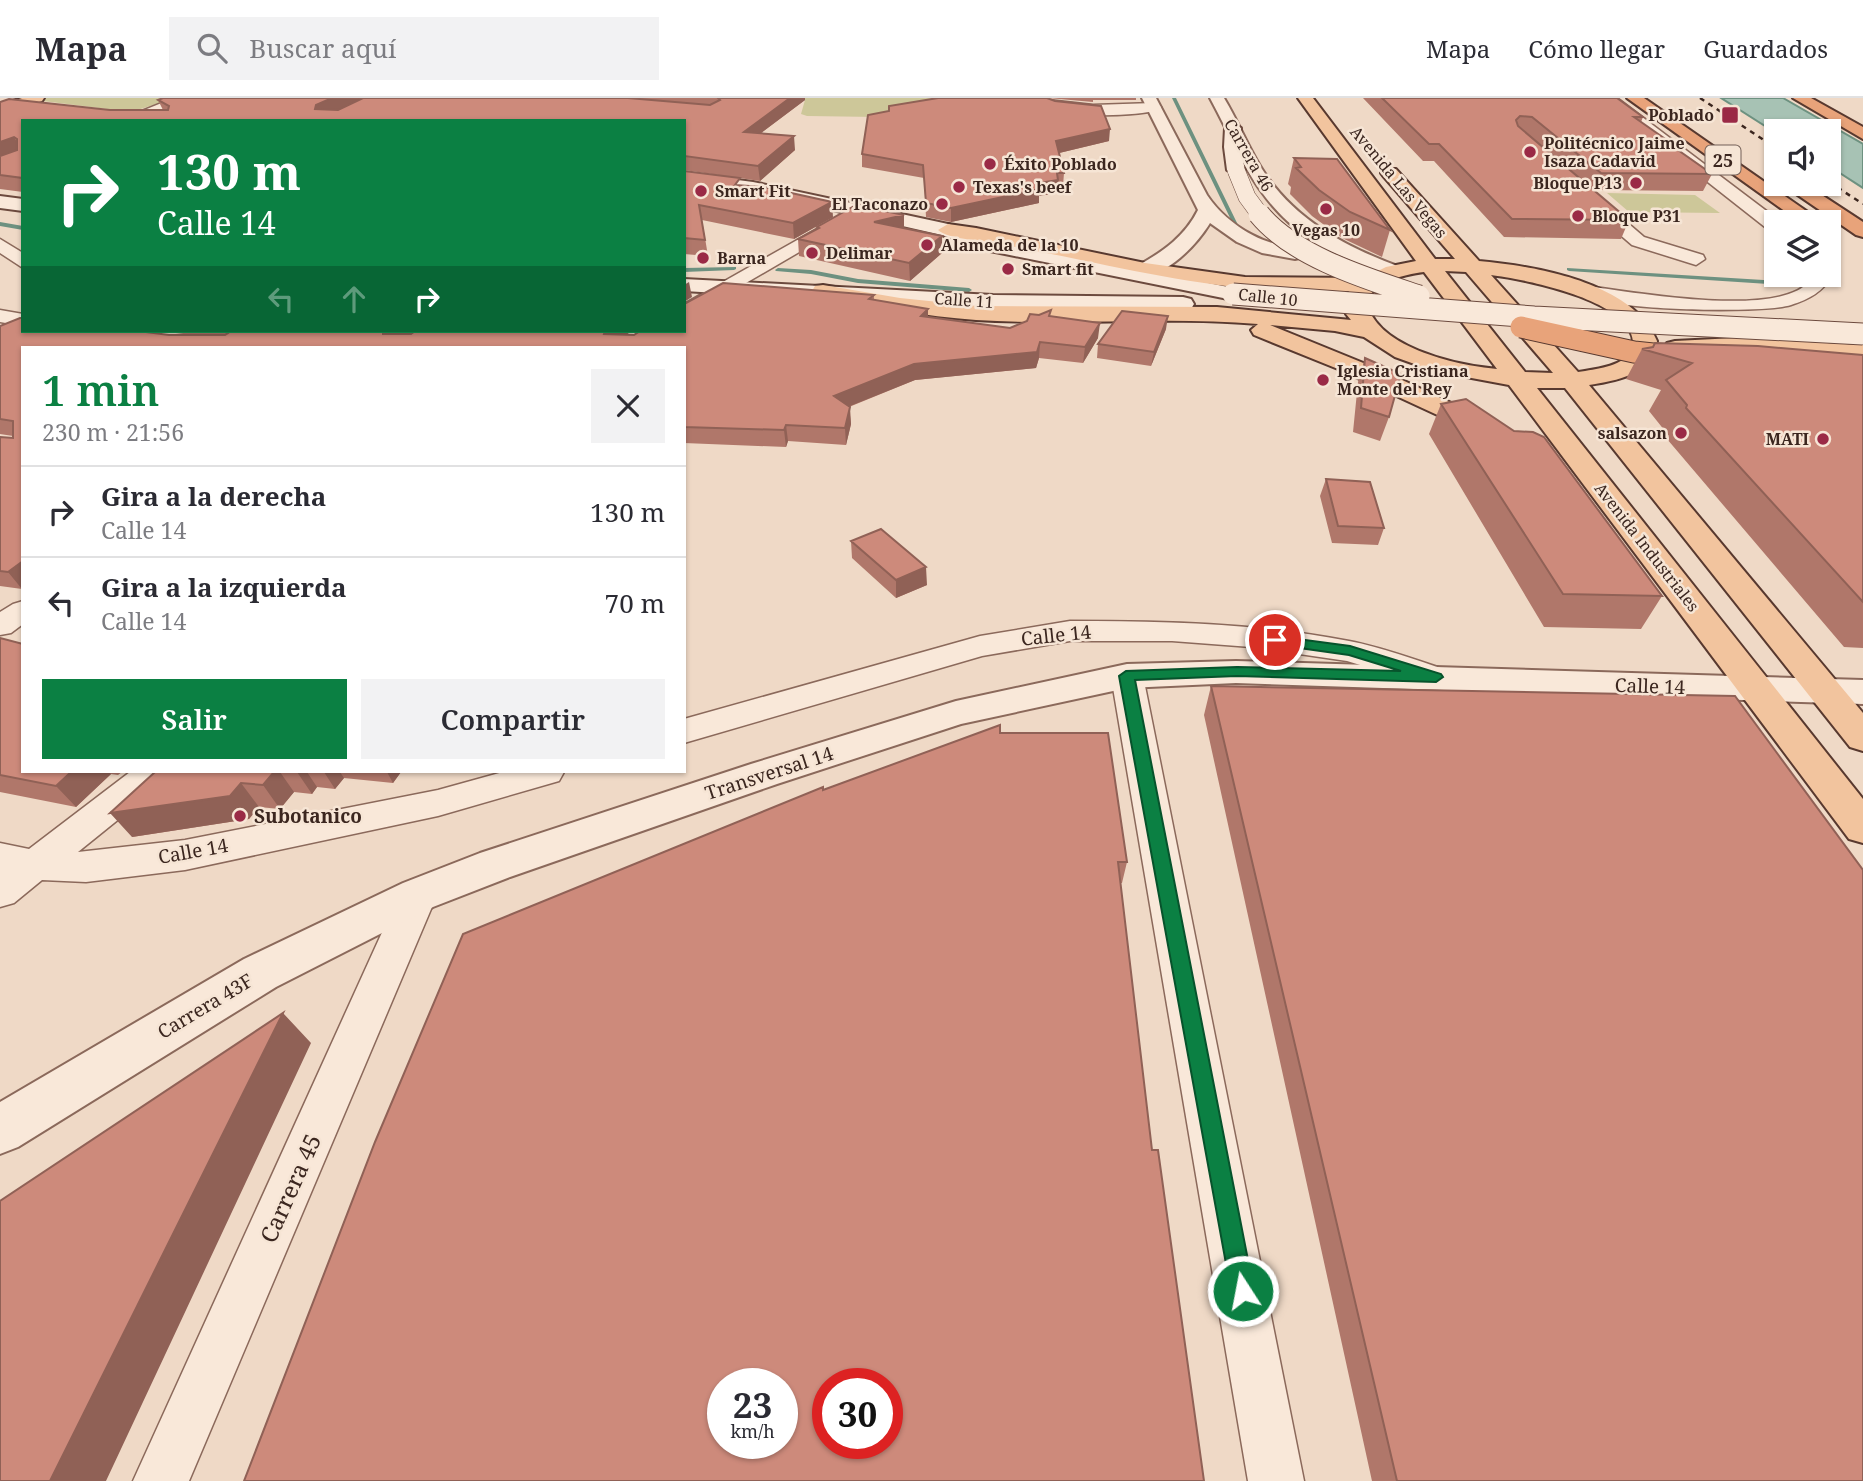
<!DOCTYPE html>
<html lang="es">
<meta charset="utf-8">
<style>
:root{--surface:#fff;--page:#f2f2f3;--text:#2b2b33;--muted:#7c7c81;--line:#e1e1e2;--accent:#0b8043}
body{margin:0;font-family:"Noto Serif",serif;background:var(--page);color:var(--text);height:100vh;display:flex;flex-direction:column;font-size:26px;white-space:nowrap}
*{box-sizing:border-box;margin:0}
p{font-size:23px;color:var(--muted)}
.icon{flex:none;width:38px;height:38px;fill:none;stroke:currentColor;stroke-width:2;stroke-linecap:round;stroke-linejoin:round}
.map{position:relative;flex:1;overflow:hidden}
.drawer{position:absolute;left:21px;top:248px;width:665px;height:427px;display:flex;flex-direction:column;background:var(--surface);border-radius:0px;box-shadow:0 2px 5px #0004}
.drawer>*{flex:none}
.guide{position:absolute;left:21px;top:21px;width:665px;height:214px;border-radius:0px;box-shadow:0 2px 5px #0004;background:#0b8043;color:#fff;overflow:hidden}
.buttons{position:absolute;left:1764px;top:21px;display:grid;gap:14px}
.buttons a{display:grid;place-items:center;width:77px;height:77px;border-radius:0px;background:var(--surface);box-shadow:0 2px 5px #0004;font-size:35px}
.speed{position:absolute;left:707px;top:1270px;display:flex;gap:14px;font-size:35px;font-weight:700;text-align:center}
.speed>*{display:grid;place-content:center;width:91px;height:91px;border-radius:50%;background:var(--surface);box-shadow:0 2px 5px #0004;line-height:1}
.speed small{font-size:18px;font-weight:400}
.speed .limit{border:10px solid #d22;background:#fff;color:#111}
.pin{position:absolute;display:grid;place-items:center;width:60px;height:60px;color:#fff;margin:-30px;border:4px solid #fff;border-radius:50%;box-shadow:0 2px 7px #0007}
.me{position:absolute;width:77px;margin:-38px;rotate:349deg;stroke-linejoin:round;filter:drop-shadow(0 0 5px #0008)}
.turn{display:flex;align-items:center;gap:24px;height:147px;padding:0 21px;font-size:32px}
.turn .icon{width:91px;height:91px;stroke-width:2.5}
.turn b{display:block;font-size:49px;line-height:60px}
.lanes{display:flex;align-items:center;height:66px;padding:0 21px;background:#0003;justify-content:center;gap:35px;direction:ltr}
.lanes .off{opacity:.35}
.round{display:grid;place-items:center;flex:none;width:74px;height:74px;border-radius:0px;background:var(--page)}
.headline{display:flex;align-items:center;justify-content:space-between;height:119px;padding:0 21px}
h1{font-size:42px;font-weight:600;line-height:52px;color:var(--accent)}
.cta{display:flex;gap:14px;margin-top:auto;padding:14px 21px}
.cta a{flex:1;height:80px;border-radius:0px;background:var(--accent);color:#fff;font-size:28px;font-weight:600;line-height:80px;text-align:center}
.cta a+a{background:var(--page);color:var(--text)}
ul{padding:0;list-style:none}
li{display:flex;align-items:center;gap:21px;height:91px;padding:0 21px;border-top:2px solid var(--line)}
li div{flex:1}
li b{display:block;font-size:26px}
li em{font-style:normal}
header{display:flex;align-items:center;gap:42px;box-sizing:border-box;height:98px;padding:0 35px;background:var(--surface);border-bottom:2px solid var(--line)}
header strong{font-size:33px}
nav{display:flex;gap:38px;margin-inline-start:auto;font-size:24px}
.search{width:490px;height:63px;background:var(--page);display:flex;align-items:center;gap:18px;box-sizing:border-box;padding:0 24px;border-radius:0px;color:var(--muted);font-size:26px}
.map>svg:first-child{display:block}
.green{fill:#cdc799}
.water{fill:#a7c2b4;stroke:#6d9180;stroke-width:2}
.lines{fill:none;stroke-linecap:round;stroke-linejoin:round}
.stream{fill:#6d9180;fill-rule:evenodd}
.minor-casing{stroke:#8b695b;stroke-width:3}
.tertiary-casing{stroke:#8b695b;stroke-width:4}
.secondary-casing{stroke:#6c4a3e;stroke-width:4}
.primary-casing{stroke:#58392f;stroke-width:4}
.trunk-casing{stroke:#58392f;stroke-width:4}
.minor{fill:#f9e8d9;fill-rule:evenodd}
.tertiary{fill:#f9e8d9;fill-rule:evenodd}
.secondary{fill:#f9e8d9;fill-rule:evenodd}
.primary{fill:#f2c49e;fill-rule:evenodd}
.trunk{fill:#e8a37a;fill-rule:evenodd}
.rail{stroke:#3b261f;stroke-width:2.5;stroke-dasharray:5 5;stroke-linecap:butt}
.secondary-bridge-far1-casing{stroke:#6c4a3e;stroke-width:18;stroke-linecap:butt}
.secondary-bridge-casing{stroke:#6c4a3e;stroke-width:23;stroke-linecap:butt}
.trunk-bridge-casing{stroke:#58392f;stroke-width:23;stroke-linecap:butt}
.secondary-bridge-far1{stroke:#f9e8d9;stroke-width:17}
.secondary-bridge{stroke:#f9e8d9;stroke-width:21}
.trunk-bridge{stroke:#e8a37a;stroke-width:21}
.wall{fill:#b0776a}
.shaded-wall{fill:#906156}
.building{fill:#cd8a7b;stroke:#906156;stroke-width:2;fill-rule:evenodd}
.route{fill:#0b8043;stroke:#07532c;stroke-width:2}
.poi-dot{fill:#9a2a46;stroke:#f6e5d5;stroke-width:2.5}
.labels{text-anchor:middle;dominant-baseline:central;stroke-width:5;stroke-linejoin:round;paint-order:stroke}
.far-poi-label{font-size:16px;font-weight:bold;fill:#3b261f;stroke:#f6e5d5;text-anchor:start}
.far-street-label{font-size:16px;fill:#3b261f;stroke:#f6e5d5}
.shield{fill:#f6e5d5;stroke:#735f56;stroke-width:2}
.shield-label{font-size:18px;font-weight:bold;fill:#3b261f}
.street-label{font-size:19px;fill:#3b261f;stroke:#f6e5d5}
.poi-label{font-size:19px;font-weight:bold;fill:#3b261f;stroke:#f6e5d5;text-anchor:start}
.near-street-label{font-size:23px;fill:#3b261f;stroke:#f6e5d5}
</style>
<header>
<strong>Mapa</strong>
<div class="search"><svg class="icon" aria-label="search" viewBox="0 0 24 24"><circle cx="10" cy="10" r="6"/><path d="M15 15l6 6"/></svg>Buscar aquí</div>
<nav><a>Mapa</a><a>Cómo llegar</a><a>Guardados</a></nav>
</header>
<div class="map">
<svg width="1863" height="1383" viewBox="0 0 1863 1383">
<rect width="100%" height="100%" fill="#efd9c6"/>
<path class="green" d="M46,0H175L131,14L43,3Z
M801,0H977L894,9L877,19L807,18L801,16L805,2Z
M1607,95L1695,97L1720,115L1629,114Z"/>
<path class="water" d="M1721,0H1783L1863,46V90L1829,68V33L1776,35Z"/>
<g class="lines">
<path class="stream" d="M1172,0H1176L1238,127L1233,126Z
M0,124L23,128V132L0,128Z
M736,169V171L734,172L684,174V170Z
M778,170L811,172L858,181L969,190L972,192L969,194L858,185L811,176L776,173L775,172Z
M1567,170L1798,184L1801,186L1798,188L1569,173L1567,172Z"/>
<defs>
<path id="minor" d="M174,0H194L138,23H117Z
M1030,0L1093,7L1154,5L1161,9L1159,12C1130,19 1052,22 1030,0Z
M1601,0H1617L1781,124H1776V134L1770,133Z
M1588,95L1594,96L1644,139L1703,157L1705,161L1696,167L1632,147L1582,104L1580,100Z
M838,119L844,120L847,124L844,128L684,221V206Z
M0,141L23,155V170L0,155Z
M1829,172L1833,177C1822,194 1810,201 1791,207C1763,216 1593,213 1578,194L1588,188C1636,195 1764,217 1803,189C1807,186 1811,180 1814,177H1829Z
M0,212L23,216V228L0,224Z
M23,503V526L11,535L0,537V514L13,506Z
M1070,523C1163,523 1257,525 1349,543C1382,549 1415,562 1447,572L1452,579L1447,586L1436,590L1347,563L1251,549L1172,543H1070L982,558L684,645V621L980,538Z
M1127,567L1138,571L1143,578L1304,1383H1248L1111,578L1116,571Z
M130,674H171L166,683L78,754L185,742L438,692L503,674H564L559,683L438,718L185,772L86,784L42,782L14,805L0,809V745L29,751Z
M418,781L432,786L437,797L189,1383H133L399,797L404,786Z"/>
<path id="tertiary" d="M1142,0H1156L1207,97C1227,127 1273,157 1311,146L1310,141C1255,104 1240,55 1210,0H1224C1238,23 1248,49 1262,71C1294,122 1346,149 1400,169L1403,173L1400,177H1386L1329,153L1295,161L1262,155L1237,144L1210,125C1198,145 1165,182 1139,175L1136,171L1139,167C1164,153 1185,138 1198,112Z
M1236,563L1863,582V606L1236,585L1127,590L961,626L777,686L510,779L433,809L276,889L18,1049L0,1056V1004L244,861L403,785L480,755L751,666L956,603L1127,566Z"/>
<path id="secondary" d="M1233,25L1241,30L1240,49L1245,72L1236,77L1227,72L1224,49L1225,30Z
M684,75L753,84L948,126L990,141L1233,190L1241,191L1244,196L1241,201L1233,202L985,152L942,137L753,94L684,85Z
M0,98L23,101V113L0,110Z
M684,181L993,197L1183,199L1191,201L1194,206L1191,211L1183,213L993,211L684,193Z"/>
<path id="primary" d="M22,0H44L42,3L0,17V7Z
M1298,0H1313L1435,161H1455L1384,79L1381,75L1384,71H1396L1479,163C1534,168 1633,184 1657,243C1656,276 1615,283 1589,287L1863,615V653L1850,649L1565,290H1537L1863,701V745L1849,741L1509,287L1434,273L1395,259L1364,239L1335,233L1270,227L1383,273L1494,325L1498,331L1494,337L1485,339L1338,271L1254,237L1251,232L1258,226C1164,218 1070,228 976,222C924,218 874,209 823,199L815,198L812,193L815,188L823,187L900,200L977,208L1217,209L1351,222L1346,216L1344,200L1349,193C1225,199 1125,169 1005,147C991,144 946,141 938,132L948,126L976,130L1145,165L1245,179L1364,180L1386,169L1416,163ZM1445,173L1466,174L1553,275L1525,274ZM1424,174L1497,271C1455,267 1373,249 1366,201C1381,183 1401,177 1424,174ZM1491,177C1523,181 1647,204 1632,254C1619,269 1597,271 1578,274Z
M1735,240L1863,247V261L1735,254L1675,257L1667,255L1663,250L1667,245L1675,243Z"/>
<path id="trunk" d="M1627,0H1644L1822,124H1800Z
M1793,0H1811L1863,29V41Z
M1787,86H1805L1863,124V139L1856,137L1789,91Z"/>
</defs>
<use href="#minor" class="minor-casing"/>
<use href="#tertiary" class="tertiary-casing"/>
<use href="#secondary" class="secondary-casing"/>
<use href="#primary" class="primary-casing"/>
<use href="#trunk" class="trunk-casing"/>
<use href="#minor" class="minor"/>
<use href="#tertiary" class="tertiary"/>
<use href="#secondary" class="secondary"/>
<use href="#primary" class="primary"/>
<use href="#trunk" class="trunk"/>
<path class="rail" d="M1700,0L1776,50
M1829,84L1863,106"/>
<defs>
<path id="secondary-bridge-far1" d="M1236,72L1247,99L1261,118"/>
<path id="secondary-bridge" d="M1259,116C1294,159 1368,181 1419,198
M1233,196L1534,219L1863,236"/>
<path id="trunk-bridge" d="M1521,229L1634,254L1691,260"/>
</defs>
<use href="#secondary-bridge-far1" class="secondary-bridge-far1-casing"/>
<use href="#secondary-bridge" class="secondary-bridge-casing"/>
<use href="#trunk-bridge" class="trunk-bridge-casing"/>
<use href="#secondary-bridge-far1" class="secondary-bridge-far1"/>
<use href="#secondary-bridge" class="secondary-bridge"/>
<use href="#trunk-bridge" class="trunk-bridge"/>
</g>
<path class="wall" d="M633,0H805V2L761,35L795,52L760,83L684,72V23H23V94L0,91V4L110,12H163L158,2Z
M1048,0H1136V2H1093V4Z
M1363,0H1617L1643,19L1641,24L1671,45L1670,47L1712,76L1703,93L1594,92L1629,122L1621,141L1504,139L1434,63H1423Z
M889,13L1109,43L1059,55L1064,75L1063,88H1058L1057,95L1039,98V105L951,124L926,119L924,80L862,69V56Z
M1294,60L1390,132L1382,159L1342,140L1312,118L1290,96L1291,89L1288,86Z
M684,73L741,88L833,119L794,141L702,122L708,158L684,156Z
M904,117V130L942,138V155L910,183L799,158L798,141L817,131V129Z
M874,197V202L928,219L1010,230L1050,219L1098,240L1083,265L1039,260L1036,270L915,282L849,309L851,326L846,347L788,343L786,349L684,345V250H23L22,491L0,488V339L13,340V338L0,336V228L169,237H191L160,233H409L404,236H411L415,233H632L627,236L634,237Z
M1166,231L1151,268L1097,260L1098,246Z
M1642,251L1863,257V550L1844,549L1667,341L1669,338L1649,313L1661,292L1626,281Z
M1365,260L1389,319L1380,343L1353,334L1358,284Z
M1441,306L1662,498L1641,531L1544,529L1429,336Z
M1326,381L1384,430L1378,447L1332,445L1320,398Z
M851,443L927,487L896,500L852,460Z
M0,540L23,674H122L118,677L111,676L76,709L0,694Z
M1211,588L1863,1383H1372L1204,617Z
M155,674H401L393,685L344,680L335,691L317,689L312,696L294,694L280,711L259,709L249,721L132,739Z
M823,689L824,692L1127,764L1122,785H1121L244,1383Z"/>
<path class="shaded-wall" d="M332,0H365L320,23L315,11L316,7Z
M790,0H805V2L745,47L744,34Z
M1110,31L1109,43L1055,56L1056,43Z
M794,38L795,52L760,83L758,68Z
M14,39L22,53L0,61V44Z
M1058,82L1057,95L1039,98V105L951,124V110L1039,85Z
M832,104L833,119L794,141L793,125Z
M904,117V134L874,124Z
M942,138V155L910,183L909,165Z
M689,184L692,199L684,204V187Z
M928,211V226L921,218Z
M1168,218L1166,231L1151,268L1154,254Z
M1100,225L1098,240L1083,265L1085,249Z
M383,233H409L389,248L383,236Z
M605,233H632L609,248L604,236Z
M1040,244L1039,260L1036,270L915,282L835,314L834,298L914,266Z
M850,309L851,326L846,347L845,330Z
M786,327L788,343L786,349L784,332Z
M23,463V491H22L8,474Z
M926,469L927,487L896,500V482Z
M71,674H109L111,676L76,709L56,688Z
M274,674H280L294,694L280,711L263,687Z
M297,674H307L317,689L312,696Z
M324,674H340L344,680L335,691Z
M387,674H401L393,685Z
M241,685L259,709L249,721L132,739L110,715Z
M283,915L311,945L106,1383H50Z"/>
<path class="building" d="M163,0H332L316,7L315,11L338,12L363,0H628L710,7L720,2L718,0H790L744,34L794,38L758,68L684,58V23H23V80L0,77V58L17,52V41L14,39L0,44V4L9,1L110,12H168L169,8L158,2Z
M938,0H1047L1055,3L1101,8L1110,31L1056,43L1064,75H1057L1058,82L1039,85L1040,91L951,110L926,105L923,67L862,56L868,17L889,13V8Z
M1382,0H1617L1643,19H1634L1671,45H1668L1712,76L1601,75L1532,19L1520,18L1516,22L1518,28L1629,122L1512,121L1439,46H1429Z
M1294,60L1337,61L1390,132L1350,114L1319,92L1296,70L1301,69Z
M684,73L740,80L735,87L764,89L832,104L793,125L699,107L705,142L684,140Z
M856,107L904,117L874,124L942,138L909,165L798,141L819,130L817,129Z
M723,185L874,197L869,201L928,211L921,218L1010,230L1027,223L1030,216L1039,217L1051,212L1049,218L1100,225L1085,249L1040,244L1037,254L914,266L834,298L850,309L845,330L786,327L784,332L684,329V250H23V463L8,474L0,473V339L13,340V323L0,321V228L20,220H23V233H138L169,237H225L228,235L226,233H383V236H411L415,233H605L604,236L634,237L640,233H684V206Z
M1122,213L1168,218L1154,254L1098,246Z
M1655,245L1758,248L1863,257V504L1686,310L1687,307L1666,282L1692,265L1642,251L1653,249Z
M1365,260L1401,276L1389,319L1361,310Z
M1466,301L1514,333L1533,334L1544,339L1662,498L1563,496L1441,306Z
M1326,381L1370,384L1384,430L1338,428Z
M881,431L926,469L896,482L851,443Z
M0,540L23,546V674H71L56,688L0,677Z
M1211,588L1735,598L1863,772V1383H1397Z
M1000,627V635H1108L1127,764H1118L1152,1052H1158L1204,1383H244L375,1044L463,836L823,689V692ZM723,1286H782V1346H723ZM828,1286H887V1346H828Z
M155,674H274L263,687L241,685L230,698L110,715Z
M283,915L50,1383H0V1103Z"/>
<path class="route" d="M1275,538L1350,548L1441,576L1443,579L1436,584L1237,578L1135,582L1254,1193L1251,1201L1243,1204L1235,1201L1231,1193L1119,578L1126,573L1237,569L1401,573L1349,557L1271,546L1268,542Z"/>
<g class="poi-dot">
<rect x="1721" y="8" width="18" height="18" rx="3.5"/>
<circle cx="1530" cy="54" r="7"/>
<circle cx="990" cy="66" r="7"/>
<circle cx="1636" cy="85" r="7"/>
<circle cx="959" cy="89" r="7"/>
<circle cx="701" cy="93" r="7"/>
<circle cx="942" cy="106" r="7"/>
<circle cx="1326" cy="111" r="7"/>
<circle cx="1578" cy="118" r="7"/>
<circle cx="927" cy="147" r="7"/>
<circle cx="812" cy="155" r="7"/>
<circle cx="703" cy="160" r="7"/>
<circle cx="1008" cy="171" r="7"/>
<circle cx="1323" cy="282" r="7"/>
<circle cx="1681" cy="335" r="7"/>
<circle cx="1823" cy="341" r="7"/>
<circle cx="240" cy="718" r="7"/>
</g>
<g class="labels">
<g class="far-poi-label">
<text x="1714" y="17" text-anchor="end">Poblado</text>
<text x="1544" y="45">Politécnico Jaime<tspan x="1544" dy="18">Isaza Cadavid</tspan></text>
<text x="1004" y="66">Éxito Poblado</text>
<text x="1622" y="85" text-anchor="end">Bloque P13</text>
<text x="973" y="89">Texas's beef</text>
<text x="715" y="93">Smart Fit</text>
<text x="928" y="106" text-anchor="end">El Taconazo</text>
<text x="1592" y="118">Bloque P31</text>
<text x="1326" y="132" text-anchor="middle">Vegas 10</text>
<text x="941" y="147">Alameda de la 10</text>
<text x="826" y="155">Delimar</text>
<text x="717" y="160">Barna</text>
<text x="1022" y="171">Smart fit</text>
<text x="1337" y="273">Iglesia Cristiana<tspan x="1337" dy="18">Monte del Rey</tspan></text>
<text x="1667" y="335" text-anchor="end">salsazon</text>
<text x="1809" y="341" text-anchor="end">MATI</text>
</g>
<g class="far-street-label">
<text transform="translate(1249 57) rotate(60)">Carrera 46</text>
<text transform="translate(1399 84) rotate(50)">Avenida Las Vegas</text>
<text transform="translate(1268 199) rotate(6)">Calle 10</text>
<text transform="translate(964 202) rotate(4)">Calle 11</text>
<text transform="translate(1647 449) rotate(52)">Avenida Industriales</text>
</g>
<rect class="shield" x="1705.5" y="47.5" width="35" height="29" rx="5"/>
<g class="shield-label">
<text x="1723" y="62">25</text>
</g>
<g class="street-label">
<text transform="translate(1056 537) rotate(-6)">Calle 14</text>
<text transform="translate(1650 588) rotate(2)">Calle 14</text>
<text transform="translate(769 675) rotate(-18)">Transversal 14</text>
<text transform="translate(193 753) rotate(-10)">Calle 14</text>
<text transform="translate(205 908) rotate(-31)">Carrera 43F</text>
</g>
<g class="poi-label">
<text x="254" y="718">Subotanico</text>
</g>
<g class="near-street-label">
<text transform="translate(290 1090) rotate(-66)">Carrera 45</text>
</g>
</g>
</svg>
<div class="buttons">
<a><svg class="icon" aria-label="sound" viewBox="0 0 24 24"><path d="M4 9h4l5-4v14l-5-4H4zM17 9q2 3 0 6"/></svg></a>
<a><svg class="icon" aria-label="layers" viewBox="0 0 24 24"><path d="M12 4l9 5-9 5-9-5zM3 14l9 5 9-5"/></svg></a>
</div>
<div class="speed"><div>23<small>km/h</small></div><div class="limit">30</div></div>
<div class="pin" style="left:1275px;top:542px;background:#d93025"><svg class="icon" aria-label="arrive" viewBox="0 0 24 24"><path d="M6 21V4h12l-3 4 3 4H6"/></svg></div>
<svg class="me" style="left:1243px;top:1193px" viewBox="-20 -20 40 40"><circle r="17" fill="#0b8043" stroke="#fff" stroke-width="3"/><path d="M0-11L8 9 0 5-8 9z" fill="#fff"/></svg>
<div class="guide">
<div class="turn"><svg class="icon" aria-label="right" viewBox="0 0 24 24"><path d="M7 20v-9h11M14 6l5 5-5 5"/></svg><div><b>130 m</b>Calle 14</div></div>
<div class="lanes"><svg class="icon off" aria-label="left" viewBox="0 0 24 24"><path d="M17 20v-9H6M10 6l-5 5 5 5"/></svg><svg class="icon off" aria-label="ahead" viewBox="0 0 24 24"><path d="M12 20V5M6 11l6-6 6 6"/></svg><svg class="icon" aria-label="right" viewBox="0 0 24 24"><path d="M7 20v-9h11M14 6l5 5-5 5"/></svg></div>
</div>
<section class="drawer">
<div class="headline"><div><h1>1 min</h1><p>230 m · 21:56</p></div><a class="round"><svg class="icon" aria-label="close" viewBox="0 0 24 24"><path d="M6 6l12 12M18 6L6 18"/></svg></a></div>
<ul>
<li><svg class="icon" aria-label="right" viewBox="0 0 24 24"><path d="M7 20v-9h11M14 6l5 5-5 5"/></svg><div><b>Gira a la derecha</b><p>Calle 14</p></div><em>130 m</em></li>
<li><svg class="icon" aria-label="left" viewBox="0 0 24 24"><path d="M17 20v-9H6M10 6l-5 5 5 5"/></svg><div><b>Gira a la izquierda</b><p>Calle 14</p></div><em>70 m</em></li>
</ul>
<div class="cta"><a>Salir</a><a>Compartir</a></div>
</section>
</div>
